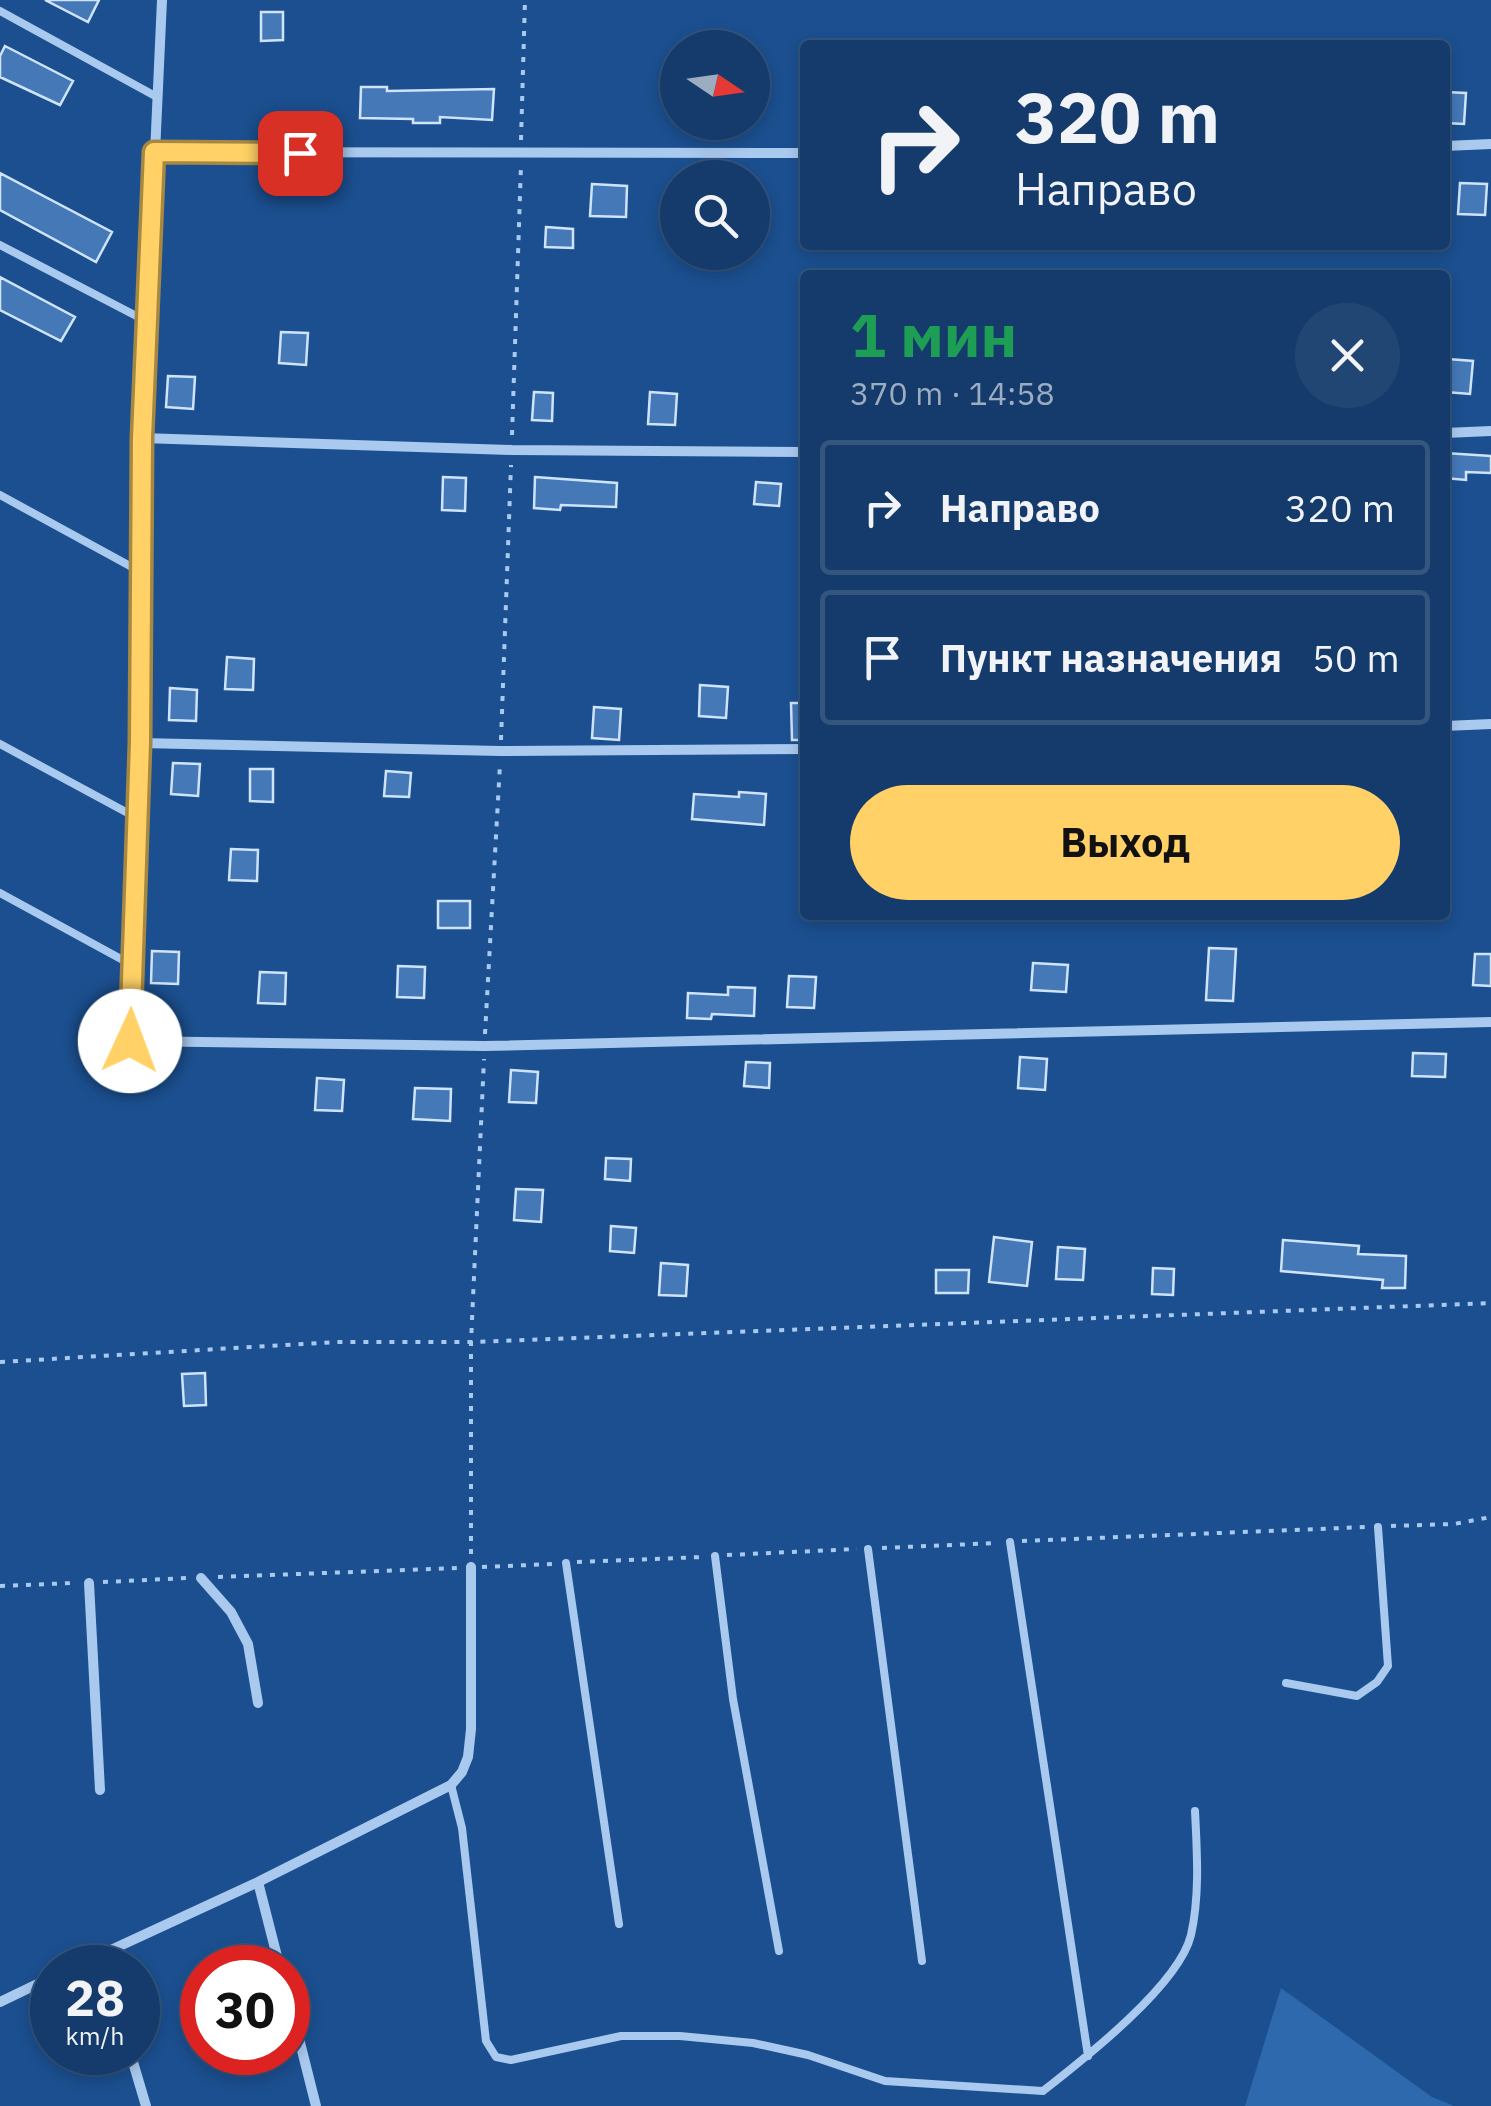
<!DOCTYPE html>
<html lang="ru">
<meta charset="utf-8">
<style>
:root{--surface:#143b6b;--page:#214673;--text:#f1f3f6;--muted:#9dadc1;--line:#33557e;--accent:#ffd166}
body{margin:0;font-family:"IBM Plex Sans",sans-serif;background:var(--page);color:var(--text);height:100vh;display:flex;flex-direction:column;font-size:38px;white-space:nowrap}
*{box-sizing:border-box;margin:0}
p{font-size:32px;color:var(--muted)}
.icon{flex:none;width:55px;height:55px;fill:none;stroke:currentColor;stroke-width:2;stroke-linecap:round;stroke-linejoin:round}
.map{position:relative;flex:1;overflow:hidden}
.details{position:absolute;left:800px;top:270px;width:650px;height:650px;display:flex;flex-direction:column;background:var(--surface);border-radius:10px;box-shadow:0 5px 15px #0003,0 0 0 2px var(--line)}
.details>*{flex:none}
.guide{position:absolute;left:800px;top:40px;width:650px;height:210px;border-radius:10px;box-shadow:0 5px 15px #0003,0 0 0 2px var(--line);background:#143b6b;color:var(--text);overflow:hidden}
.needle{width:65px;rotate:103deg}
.buttons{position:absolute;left:660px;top:30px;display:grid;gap:20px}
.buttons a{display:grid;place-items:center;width:110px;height:110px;border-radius:50%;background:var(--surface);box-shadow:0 5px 15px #0003,0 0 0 2px var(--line);font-size:50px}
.speed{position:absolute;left:30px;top:1945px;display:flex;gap:20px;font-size:50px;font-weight:700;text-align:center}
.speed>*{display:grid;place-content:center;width:130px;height:130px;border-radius:50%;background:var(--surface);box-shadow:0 5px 15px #0003,0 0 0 2px var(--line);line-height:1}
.speed small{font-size:25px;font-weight:400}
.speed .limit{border:15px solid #d22;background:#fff;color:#111}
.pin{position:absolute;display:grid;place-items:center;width:85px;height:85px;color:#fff;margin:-42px;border-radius:20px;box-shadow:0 5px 15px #0006}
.me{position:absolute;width:110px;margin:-55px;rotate:2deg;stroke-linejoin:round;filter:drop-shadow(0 0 8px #0008)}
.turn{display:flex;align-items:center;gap:35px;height:210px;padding:0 50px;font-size:45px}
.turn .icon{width:130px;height:130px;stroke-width:2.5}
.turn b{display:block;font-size:70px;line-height:85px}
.round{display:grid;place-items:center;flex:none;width:105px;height:105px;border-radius:52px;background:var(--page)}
.headline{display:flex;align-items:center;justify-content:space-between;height:170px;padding:0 50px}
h1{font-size:60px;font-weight:700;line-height:75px;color:#1e9e55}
.button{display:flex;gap:20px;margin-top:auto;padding:20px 50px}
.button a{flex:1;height:115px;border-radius:60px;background:var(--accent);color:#111;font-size:40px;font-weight:700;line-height:115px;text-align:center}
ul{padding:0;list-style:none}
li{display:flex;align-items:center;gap:30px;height:135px;margin:0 20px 15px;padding:0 30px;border:5px solid var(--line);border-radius:10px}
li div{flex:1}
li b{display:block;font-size:38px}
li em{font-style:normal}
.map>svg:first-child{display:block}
.green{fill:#2e69ad}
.building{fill:#4478b7;stroke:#cfe3fa;stroke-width:2.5}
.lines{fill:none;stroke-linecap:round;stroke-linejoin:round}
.path{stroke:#a9c9ee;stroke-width:4;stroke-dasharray:5 8;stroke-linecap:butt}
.service{stroke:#a9c9ee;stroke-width:8}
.minor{stroke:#a9c9ee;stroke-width:10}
.route-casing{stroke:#a68842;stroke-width:25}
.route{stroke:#ffd166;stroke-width:18}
</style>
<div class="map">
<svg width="1491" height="2106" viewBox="0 0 1491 2106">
<rect width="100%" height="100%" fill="#1b4f8f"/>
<path class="green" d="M1281,1988L1432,2097L1454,2106H1245Z"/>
<path class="building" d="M45,0H99L88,22Z
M261,12H283V40L261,41Z
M5,46L73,81L60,105L0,77V56Z
M361,87H387V91L494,89L492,120L440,117V123H413V119L360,118Z
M1445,92L1466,93L1464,124L1445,123Z
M0,173L112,232L96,262L0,210Z
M1460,183L1487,184L1485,215L1458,214Z
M592,184L627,186L626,217L590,216Z
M546,227L573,229V248L545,247Z
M0,277L75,317L61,341L0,310Z
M281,332L308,333L306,365L279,363Z
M1448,359L1473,361L1470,394L1446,392Z
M168,376L195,377L193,409L166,407Z
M534,392L553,393L552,421L532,420Z
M650,392L677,394L675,425L648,424Z
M1445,453L1491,456V473L1466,472V480L1445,478Z
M443,477L466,478L465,511L442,510Z
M535,477L617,483L616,507L561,505L560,510L534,508Z
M756,482L781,484L779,506L754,504Z
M227,657L254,659L253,690L225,689Z
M700,685L728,687L726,718L699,716Z
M170,688L197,690L196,721L169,720Z
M791,703H805V740H792Z
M594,707L621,709L619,740L592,738Z
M173,763L200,764L198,796L171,794Z
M250,769H273V802L250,801Z
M386,771L411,773L409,797L384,796Z
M739,792L766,794L764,825L692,819L694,794L739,797Z
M231,849L258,850L257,881L229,880Z
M438,901H470V928H438Z
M1209,948L1236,949L1233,1001L1206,1000Z
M152,951L179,952L178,984L151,983Z
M1475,954H1491V986L1473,985Z
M1033,963L1068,965L1066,992L1031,990Z
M398,966L425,967L424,998L397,997Z
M260,972L286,973L285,1004L258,1003Z
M789,976L816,977L814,1008L787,1007Z
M728,987L755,988L754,1016L712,1014L711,1019L687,1018L688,993L728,995Z
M1413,1053L1446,1054L1445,1077L1412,1076Z
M1020,1057L1047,1059L1045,1090L1018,1088Z
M746,1062L770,1063L769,1088L744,1086Z
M511,1070L538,1072L536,1103L509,1102Z
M317,1078L344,1080L342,1111L315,1110Z
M415,1088L451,1089L450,1121L413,1119Z
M606,1158L631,1159L630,1181L605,1179Z
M516,1189L543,1190L541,1222L514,1220Z
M611,1226L636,1228L634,1253L610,1251Z
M994,1237L1032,1242L1027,1286L989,1282Z
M1283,1240L1359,1246L1358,1254L1406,1256L1405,1288H1382L1383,1280L1281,1271Z
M1058,1247L1085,1249L1083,1280L1056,1279Z
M661,1263L688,1265L686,1296L659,1295Z
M1153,1268L1174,1269L1173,1295L1152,1294Z
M936,1270H969L968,1293H936Z
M205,1373L206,1405L184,1406L182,1374Z"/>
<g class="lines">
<path class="path" d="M521,140L525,0
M512,435L521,165
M501,740L511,465
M485,1034L500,764
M0,1362L336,1342H471L1491,1303
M1391,1526L1454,1524L1491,1517
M1022,1541L1367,1527
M882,1548L997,1543
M471,1554V1342L484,1059
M727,1555L857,1549
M577,1562L703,1557
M482,1567L553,1564
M218,1577L458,1568
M103,1582L188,1578
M0,1586L73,1583"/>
<path class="service" d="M0,11L157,97
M0,245L146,321
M0,495L141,572
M0,744L137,818
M0,893L132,965
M1010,1542L1088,2056
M868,1549L922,1961
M715,1556L733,1699L779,1951
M566,1563L619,1924
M1286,1683L1357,1696L1377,1682L1388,1666L1378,1527
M451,1785L462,1828L486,2041L496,2057L511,2060L621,2036H680L753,2043L808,2055L885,2081L1043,2091C1084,2059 1179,1985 1191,1935C1200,1895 1197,1852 1195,1811"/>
<path class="minor" d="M162,0L142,438L140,743L129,1041L484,1046L1491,1022
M1445,146L1491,144
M154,152L805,153
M1445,433L1491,431
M142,438L512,450L805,452
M1445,726L1491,724
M140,743L500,751L805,749
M201,1578L231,1612L248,1644L258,1703
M89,1583L100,1790
M258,1882L280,1968
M72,1968L258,1882L451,1785L462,1772L468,1757L471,1729V1567
M288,1995L316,2106
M0,2002L52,1977
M130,2052L146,2106"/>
</g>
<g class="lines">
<defs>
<path id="route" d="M130,1041L140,743L142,438L154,152L300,153"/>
</defs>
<use href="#route" class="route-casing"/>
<use href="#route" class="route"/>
</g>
</svg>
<div class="buttons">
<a><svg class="needle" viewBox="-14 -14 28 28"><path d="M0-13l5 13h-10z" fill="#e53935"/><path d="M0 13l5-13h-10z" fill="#9dadc1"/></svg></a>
<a><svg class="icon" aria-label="search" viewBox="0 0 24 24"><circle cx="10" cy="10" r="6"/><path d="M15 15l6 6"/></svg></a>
</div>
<div class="speed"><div>28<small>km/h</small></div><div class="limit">30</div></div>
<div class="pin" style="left:300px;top:153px;background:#d93025"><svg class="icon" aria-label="arrive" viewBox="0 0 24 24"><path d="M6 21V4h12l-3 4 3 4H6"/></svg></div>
<svg class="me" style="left:130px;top:1041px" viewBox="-20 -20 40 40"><circle r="19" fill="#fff"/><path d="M0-13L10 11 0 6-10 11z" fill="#ffd166"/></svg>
<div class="guide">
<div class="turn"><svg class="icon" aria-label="right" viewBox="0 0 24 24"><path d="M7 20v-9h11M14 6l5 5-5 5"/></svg><div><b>320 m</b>Направо</div></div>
</div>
<section class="details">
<div class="headline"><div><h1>1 мин</h1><p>370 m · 14:58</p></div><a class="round"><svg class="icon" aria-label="close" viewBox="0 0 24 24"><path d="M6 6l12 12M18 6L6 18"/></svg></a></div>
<ul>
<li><svg class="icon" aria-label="right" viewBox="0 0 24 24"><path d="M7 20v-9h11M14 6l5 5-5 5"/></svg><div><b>Направо</b></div><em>320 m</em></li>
<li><svg class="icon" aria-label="arrive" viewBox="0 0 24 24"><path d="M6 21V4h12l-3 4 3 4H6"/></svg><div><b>Пункт назначения</b></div><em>50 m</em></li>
</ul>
<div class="button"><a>Выход</a></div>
</section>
</div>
